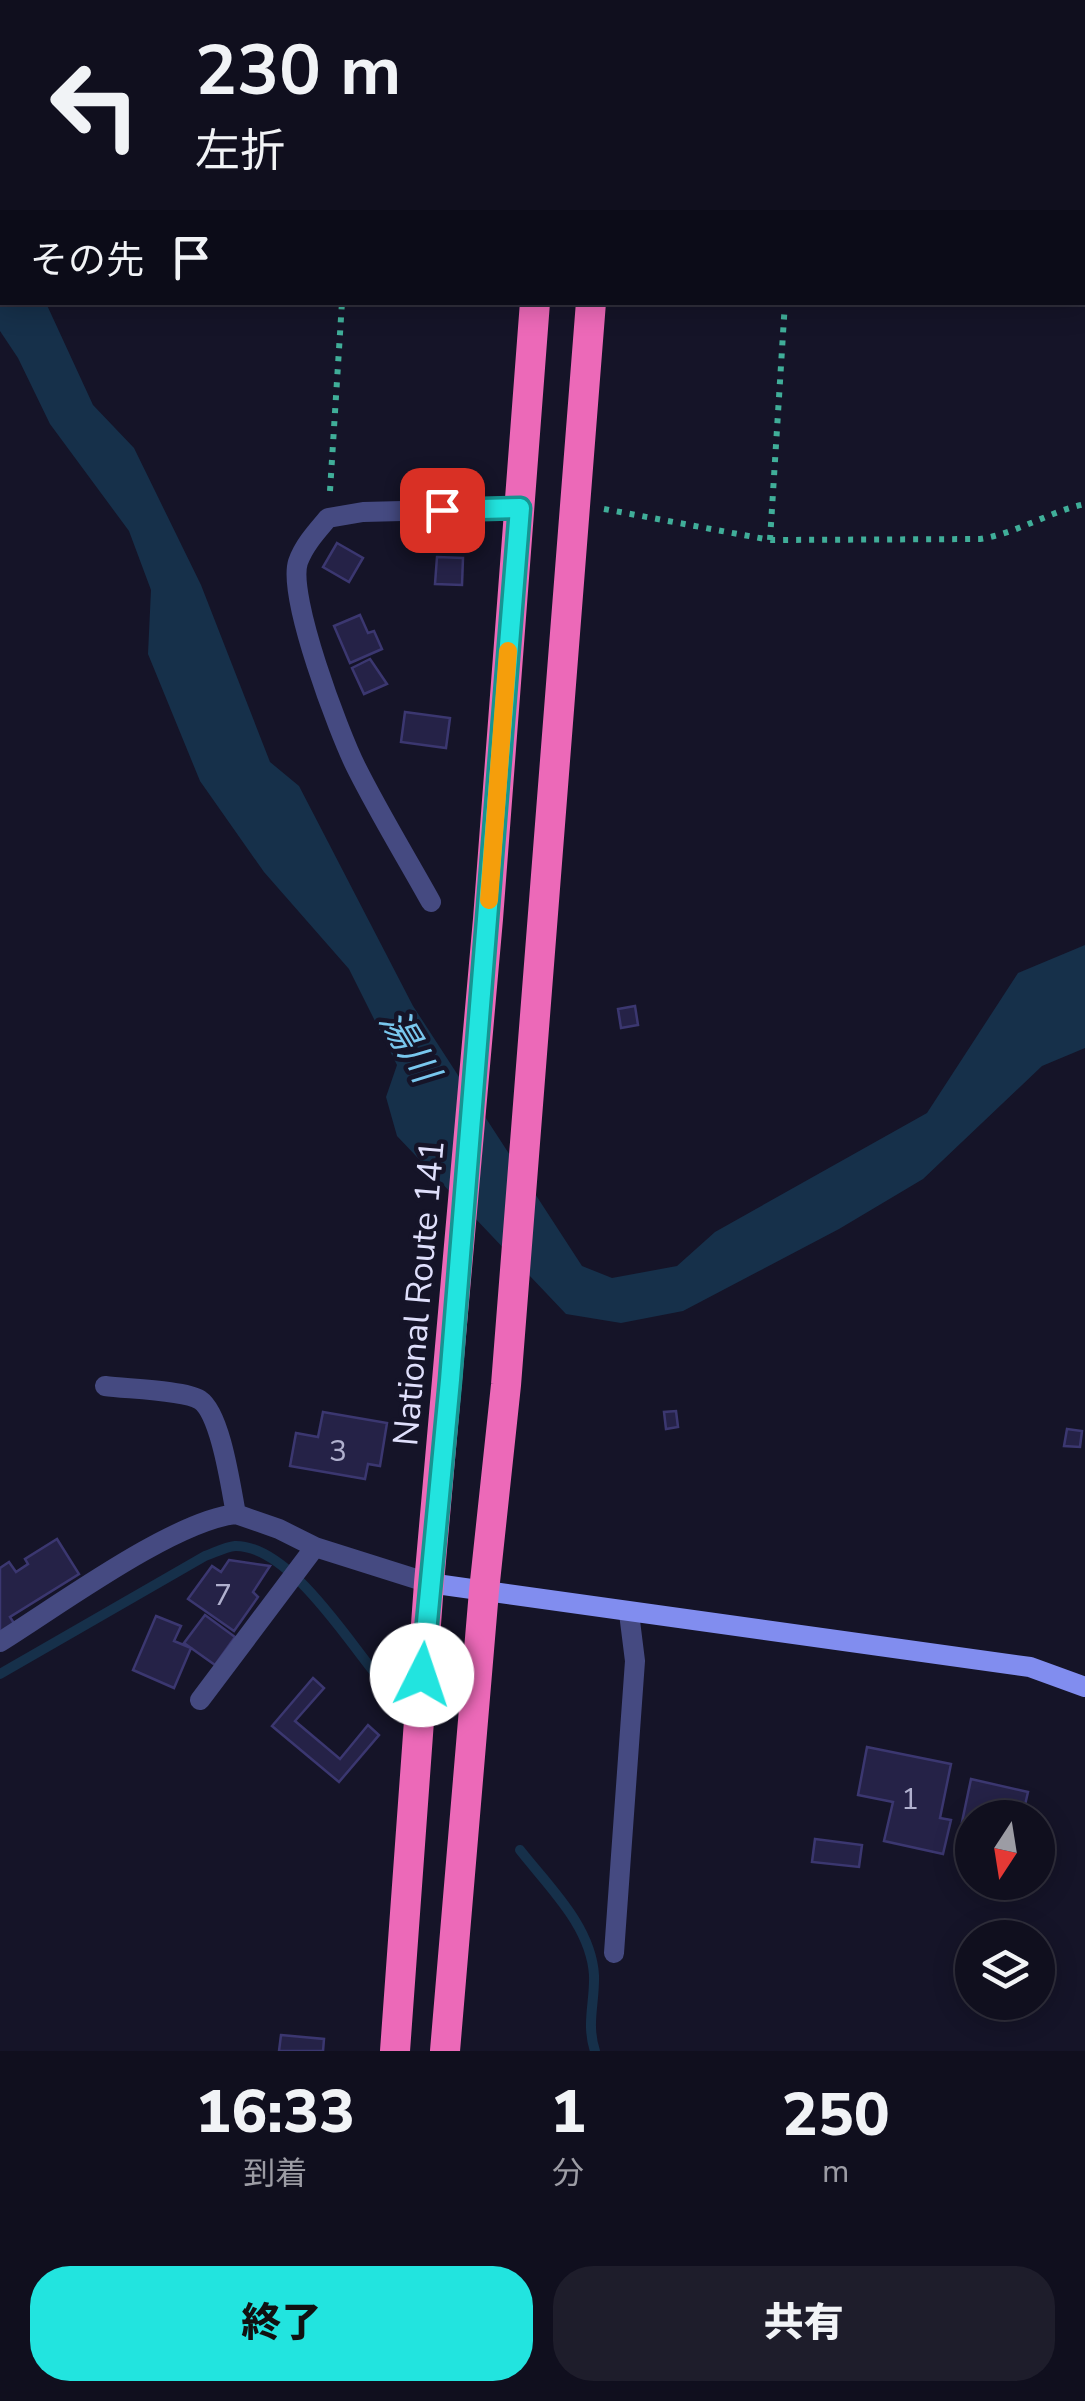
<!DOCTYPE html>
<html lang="ja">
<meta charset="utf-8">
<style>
:root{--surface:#100f1e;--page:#1e1d2b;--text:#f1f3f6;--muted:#9c9ca4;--line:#302f3c;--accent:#22e4df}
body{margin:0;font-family:"Nunito Sans","Noto Sans JP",sans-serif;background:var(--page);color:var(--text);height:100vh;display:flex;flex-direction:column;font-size:38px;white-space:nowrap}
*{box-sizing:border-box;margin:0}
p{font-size:32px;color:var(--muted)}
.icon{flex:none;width:55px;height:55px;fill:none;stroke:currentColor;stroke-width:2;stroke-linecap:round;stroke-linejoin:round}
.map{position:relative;height:2051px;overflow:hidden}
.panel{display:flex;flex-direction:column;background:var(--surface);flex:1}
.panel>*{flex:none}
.hud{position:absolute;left:0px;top:0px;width:1085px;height:305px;box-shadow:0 5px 25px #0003,0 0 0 2px var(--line);background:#100f1e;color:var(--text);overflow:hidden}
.needle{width:65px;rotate:192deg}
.controls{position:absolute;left:955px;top:1800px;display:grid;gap:20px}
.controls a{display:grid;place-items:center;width:100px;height:100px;border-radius:50%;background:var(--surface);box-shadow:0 5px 25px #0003,0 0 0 2px var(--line);font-size:50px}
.pin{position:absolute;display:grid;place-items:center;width:85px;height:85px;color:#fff;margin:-42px;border-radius:20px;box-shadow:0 5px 15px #0006}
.me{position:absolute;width:110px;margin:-55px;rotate:4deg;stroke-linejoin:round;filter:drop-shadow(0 0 8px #0008)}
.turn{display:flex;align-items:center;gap:35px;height:210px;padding:0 30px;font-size:45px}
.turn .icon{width:130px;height:130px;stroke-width:2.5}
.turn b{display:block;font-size:70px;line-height:85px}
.then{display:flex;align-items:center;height:95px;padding:0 30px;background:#0003;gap:20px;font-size:38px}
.eta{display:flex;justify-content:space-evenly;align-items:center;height:170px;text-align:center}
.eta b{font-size:60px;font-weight:800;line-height:70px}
.action{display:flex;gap:20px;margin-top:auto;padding:20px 30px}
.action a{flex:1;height:115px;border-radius:40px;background:var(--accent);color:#111;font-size:40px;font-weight:800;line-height:115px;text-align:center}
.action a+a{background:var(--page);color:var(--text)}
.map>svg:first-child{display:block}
.water{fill:#16304a}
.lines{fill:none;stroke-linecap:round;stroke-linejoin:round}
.stream{stroke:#16304a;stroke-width:10}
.building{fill:#252247;stroke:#3b3770;stroke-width:2.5}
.path{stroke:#40ae99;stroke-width:6;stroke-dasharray:5 8;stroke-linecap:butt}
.street{stroke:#454a81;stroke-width:20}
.secondary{stroke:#818def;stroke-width:20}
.highway{stroke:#ec69b8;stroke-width:30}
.route-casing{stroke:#169491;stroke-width:25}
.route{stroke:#22e4df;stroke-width:18}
.slow{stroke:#f59e0b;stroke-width:18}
.labels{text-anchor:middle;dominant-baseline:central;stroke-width:9;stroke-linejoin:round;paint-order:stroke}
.number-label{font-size:30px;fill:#b0b0ce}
.street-label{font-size:35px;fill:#dfdffb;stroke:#151428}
.water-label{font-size:38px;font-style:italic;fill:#79c7ee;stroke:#151428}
</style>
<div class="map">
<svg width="1085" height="2051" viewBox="0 0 1085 2051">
<rect width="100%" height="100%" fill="#151428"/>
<path class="water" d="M0,204L2,302L46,303L93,405L134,448L201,585L270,762L299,786L413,1006L582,1266L612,1278L677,1266L715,1232L927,1113L1018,973L1085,945V1048L1042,1066L923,1179L839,1229L683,1311L621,1323L566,1314L397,1136L386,1097L397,1065L349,969L264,872L200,781L148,654L151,590L129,531L50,424L18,358L0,331Z"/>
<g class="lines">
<path class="stream" d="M0,1674L205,1556C214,1553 225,1547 235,1546C287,1545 344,1635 375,1673
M520,1850C549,1887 591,1926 594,1975C595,2002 586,2024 595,2051"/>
</g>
<path class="building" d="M337,543L363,558L349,582L323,567Z
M437,557L463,558L462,585L435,584Z
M360,615L368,633L374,631L382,649L350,663L334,626Z
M370,659L387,684L364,694L352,668Z
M405,712L450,718L446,748L401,742Z
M635,1006L638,1025L621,1028L618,1009Z
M676,1411L678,1427L666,1429L664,1412Z
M323,1412L387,1423L380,1466L368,1464L365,1479L290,1466L296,1433L318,1437Z
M1067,1429L1082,1431L1080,1447L1064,1446Z
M57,1539L79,1574L10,1617L15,1625L0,1635V1568L9,1562L16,1572L28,1564L25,1559Z
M229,1560L270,1566L253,1592L258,1597L234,1631L188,1599L212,1566L221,1572Z
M205,1615L235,1637L215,1665L184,1643Z
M156,1616L181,1626L174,1641L191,1648L174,1688L133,1670Z
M313,1678L324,1688L295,1721L340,1759L368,1725L379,1735L339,1782L272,1726Z
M867,1747L951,1764L940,1818L951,1820L943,1854L884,1841L893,1802L858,1795Z
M971,1779L1028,1792L1022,1818H972V1824L962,1822Z
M815,1839L862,1845L859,1867L812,1862Z
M281,2035L324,2039L323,2051H279Z"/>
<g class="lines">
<path class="path" d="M346,0L347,2
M1082,216L1085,217
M330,491L342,302
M604,509L770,540L980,539C1018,533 1048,512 1085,504
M770,540L785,302"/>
<path class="street" d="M431,902C406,857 379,813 356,767C339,733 287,596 298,562C304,545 317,531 328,518L363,512L520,508
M105,1386C127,1389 184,1390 200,1400C221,1414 231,1489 236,1514L279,1529L315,1547L429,1583
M0,1642C58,1606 173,1521 236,1514
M200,1700L315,1547
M614,1953L635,1661L629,1613"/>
<path class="secondary" d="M429,1583L1030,1667L1085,1687"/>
<path class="highway" d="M558,2L559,0
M614,2V0
M395,2051L429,1583L488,919L535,302
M445,2051L484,1591L506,1385L591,302"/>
</g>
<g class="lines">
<defs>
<path id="route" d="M422,1675L450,1380L520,508L442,510"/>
</defs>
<use href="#route" class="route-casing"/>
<use href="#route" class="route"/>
<path class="slow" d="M489,900L508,651"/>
</g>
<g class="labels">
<g class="number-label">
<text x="338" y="1451">3</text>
<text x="223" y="1595">7</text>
<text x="910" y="1799">1</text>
</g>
<g class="street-label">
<text transform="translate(419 1293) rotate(-85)">National Route 141</text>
</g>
<g class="water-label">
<text transform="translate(409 1046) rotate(59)">湯川</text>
</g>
</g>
</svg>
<div class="controls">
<a><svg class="needle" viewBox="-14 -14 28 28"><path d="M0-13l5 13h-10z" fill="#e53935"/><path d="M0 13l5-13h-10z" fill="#9c9ca4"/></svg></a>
<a><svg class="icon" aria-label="layers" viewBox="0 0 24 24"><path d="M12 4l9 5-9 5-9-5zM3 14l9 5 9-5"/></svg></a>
</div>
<div class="pin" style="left:442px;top:510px;background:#d93025"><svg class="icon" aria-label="arrive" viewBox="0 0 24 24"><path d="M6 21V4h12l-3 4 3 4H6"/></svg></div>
<svg class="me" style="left:422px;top:1675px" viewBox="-20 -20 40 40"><circle r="19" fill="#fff"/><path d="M0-13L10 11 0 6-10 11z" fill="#22e4df"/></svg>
<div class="hud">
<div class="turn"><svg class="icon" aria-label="left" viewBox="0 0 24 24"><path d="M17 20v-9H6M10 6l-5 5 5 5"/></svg><div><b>230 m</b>左折</div></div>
<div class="then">その先<svg class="icon" aria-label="arrive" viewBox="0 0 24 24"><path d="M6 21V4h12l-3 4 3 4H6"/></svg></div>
</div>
</div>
<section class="panel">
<div class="eta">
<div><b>16:33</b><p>到着</p></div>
<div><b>1</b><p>分</p></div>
<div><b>250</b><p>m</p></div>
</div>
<div class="action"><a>終了</a><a>共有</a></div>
</section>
